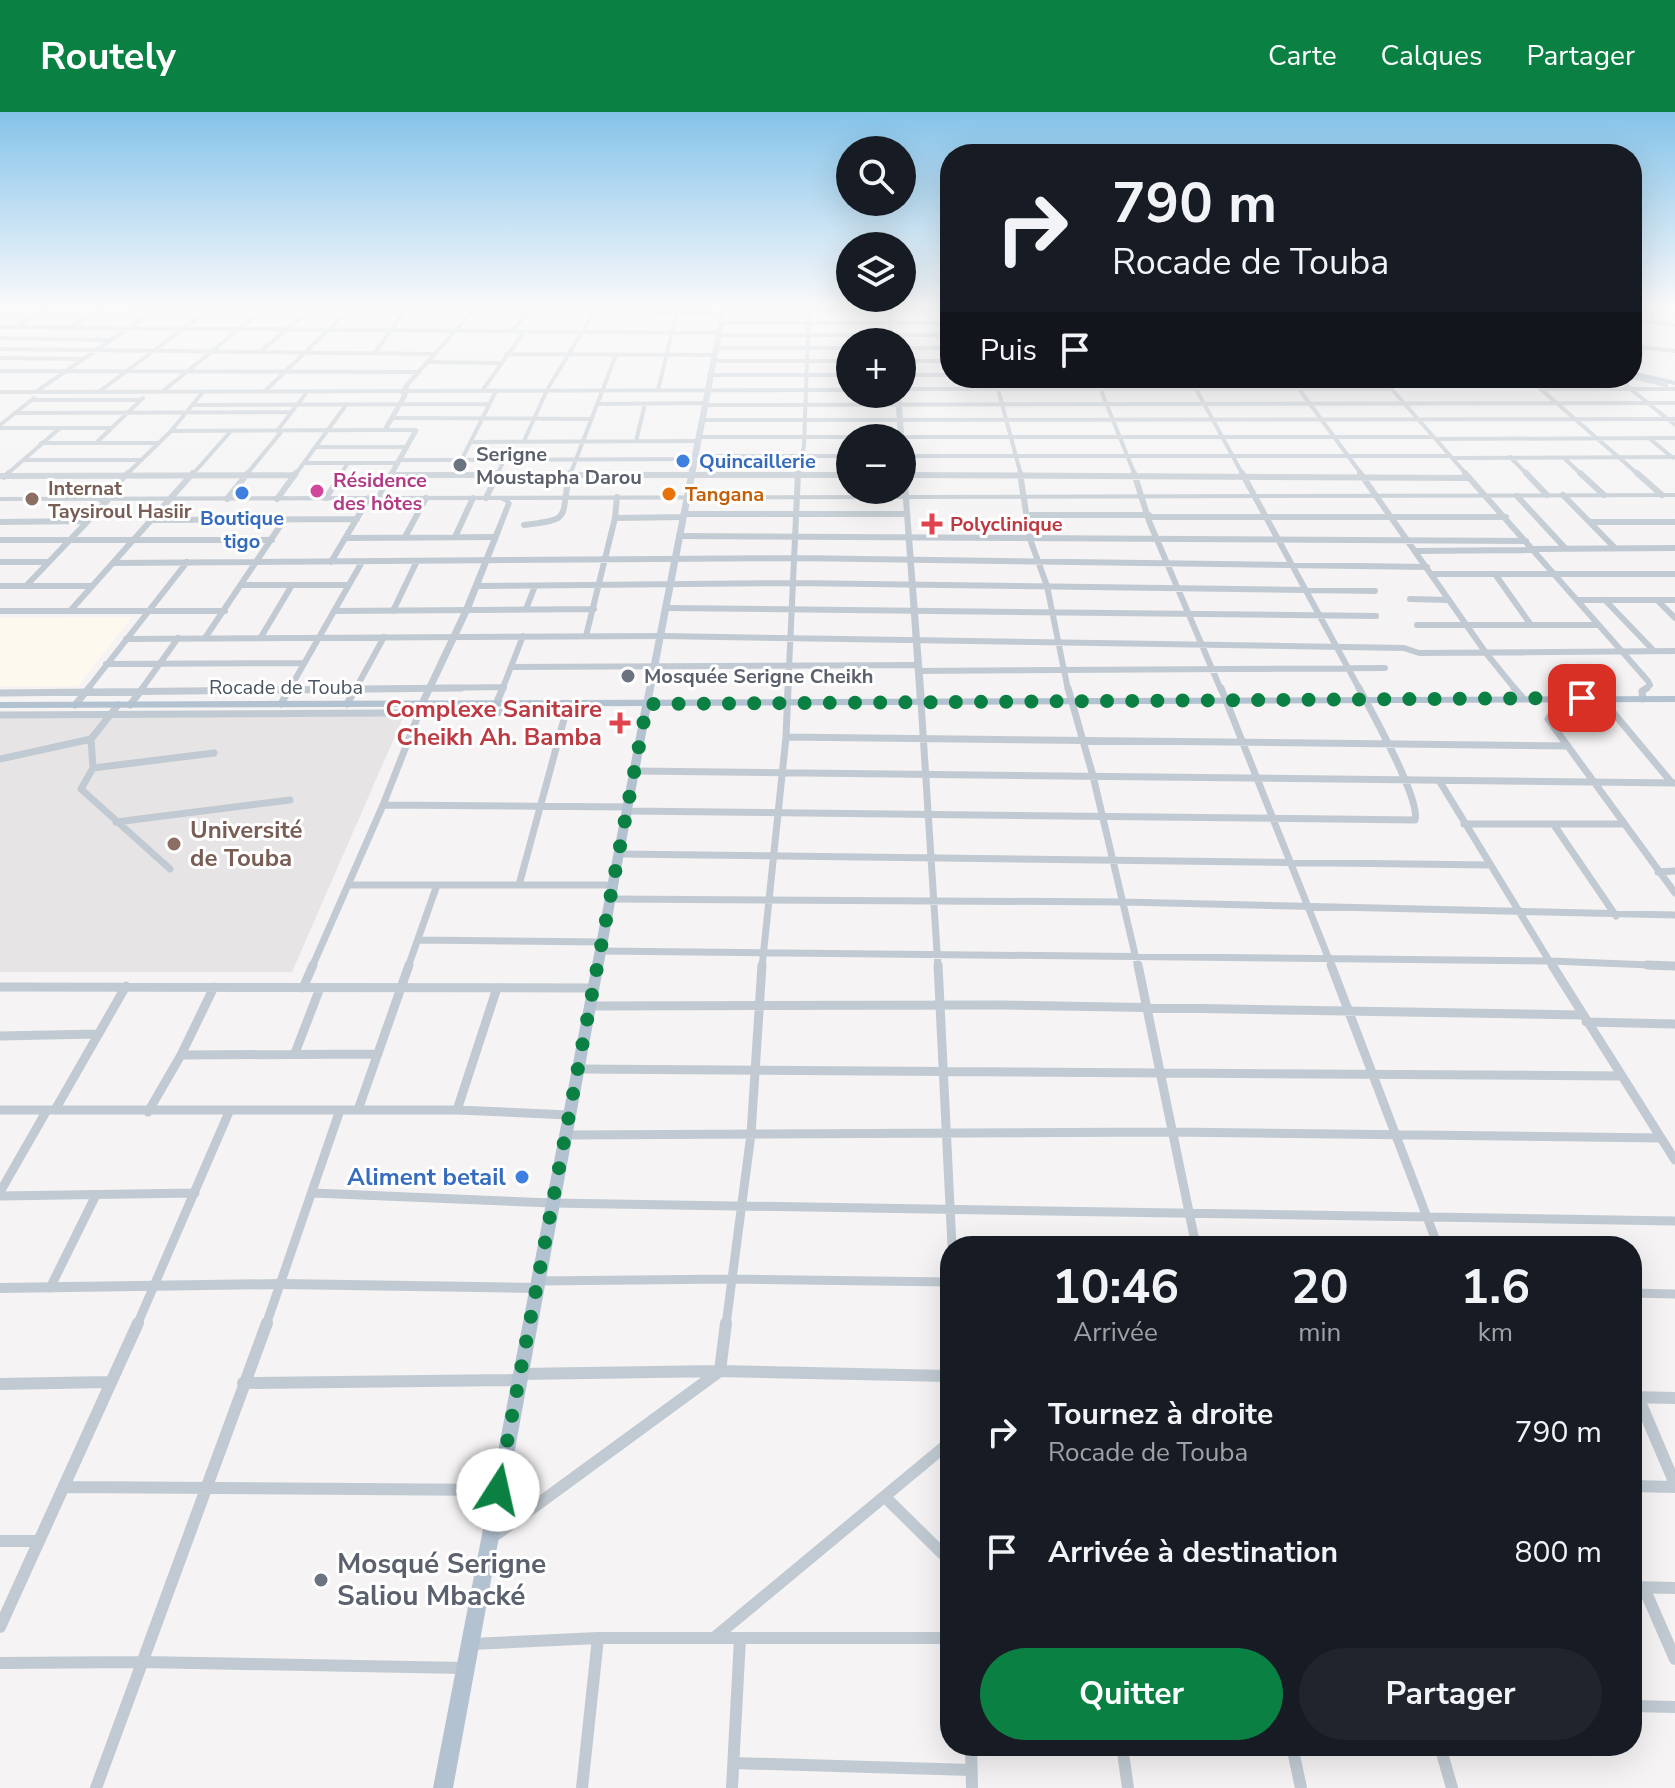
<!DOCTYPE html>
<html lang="fr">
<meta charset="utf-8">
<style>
:root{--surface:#171b24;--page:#20242c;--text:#f1f3f6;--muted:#9ea1a6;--accent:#0b8043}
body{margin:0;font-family:"Nunito Sans",sans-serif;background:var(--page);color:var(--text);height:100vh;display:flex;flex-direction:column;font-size:30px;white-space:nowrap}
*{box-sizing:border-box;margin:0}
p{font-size:26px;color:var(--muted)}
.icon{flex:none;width:44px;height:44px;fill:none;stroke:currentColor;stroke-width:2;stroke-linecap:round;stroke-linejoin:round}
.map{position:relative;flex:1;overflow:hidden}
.details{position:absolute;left:940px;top:1124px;width:702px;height:520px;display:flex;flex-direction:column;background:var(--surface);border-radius:32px;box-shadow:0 8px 32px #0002}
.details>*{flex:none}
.banner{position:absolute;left:940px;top:32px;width:702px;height:244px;border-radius:32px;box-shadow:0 8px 32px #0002;background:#171b24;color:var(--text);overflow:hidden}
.fabs{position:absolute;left:836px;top:24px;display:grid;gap:16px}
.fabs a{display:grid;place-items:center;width:80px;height:80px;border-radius:50%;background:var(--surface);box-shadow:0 8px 32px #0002;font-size:40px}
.pin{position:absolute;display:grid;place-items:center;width:68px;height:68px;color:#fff;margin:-34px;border-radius:16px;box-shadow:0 4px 12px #0006}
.me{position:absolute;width:88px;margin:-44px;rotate:10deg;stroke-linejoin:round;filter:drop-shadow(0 0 6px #0008)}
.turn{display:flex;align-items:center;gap:28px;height:168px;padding:0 40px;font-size:36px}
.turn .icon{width:104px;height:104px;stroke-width:2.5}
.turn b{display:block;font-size:56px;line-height:68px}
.then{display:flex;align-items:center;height:76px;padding:0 40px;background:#0003;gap:16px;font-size:30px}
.eta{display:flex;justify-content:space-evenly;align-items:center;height:136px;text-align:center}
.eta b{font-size:48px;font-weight:700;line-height:56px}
.action{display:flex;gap:16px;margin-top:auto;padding:16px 40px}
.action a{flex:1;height:92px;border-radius:48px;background:var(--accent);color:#fff;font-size:32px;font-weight:700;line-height:92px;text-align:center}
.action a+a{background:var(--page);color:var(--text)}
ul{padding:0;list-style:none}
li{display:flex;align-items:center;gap:24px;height:120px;padding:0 40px}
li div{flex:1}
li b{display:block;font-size:30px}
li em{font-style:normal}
header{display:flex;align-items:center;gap:48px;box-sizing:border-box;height:112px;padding:0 40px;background:var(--accent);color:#fff}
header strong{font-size:38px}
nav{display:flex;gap:44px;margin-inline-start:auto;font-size:28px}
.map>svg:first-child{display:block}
.commercial{fill:#fdf9ef}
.education{fill:#e6e4e5}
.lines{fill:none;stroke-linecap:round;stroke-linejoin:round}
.minor-far4{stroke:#c1cad2;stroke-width:4}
.minor-far3{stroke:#c1cad2;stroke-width:6}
.minor-far2{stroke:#c1cad2;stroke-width:7}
.minor-far1{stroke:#c1cad2;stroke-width:9}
.minor{stroke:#c1cad2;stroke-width:12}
.tertiary{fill:#c1cad2;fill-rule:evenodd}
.secondary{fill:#c1cbd6;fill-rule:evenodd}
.primary{fill:#b3c2d1;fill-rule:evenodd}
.route{stroke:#0b8043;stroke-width:14;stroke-dasharray:0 25.2}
.shop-dot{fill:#3f7fe0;stroke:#fff;stroke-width:3}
.worship-dot{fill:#6b7280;stroke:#fff;stroke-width:3}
.hotel-dot{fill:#d1479c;stroke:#fff;stroke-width:3}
.food-dot{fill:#e8710a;stroke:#fff;stroke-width:3}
.education-dot{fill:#8d6e63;stroke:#fff;stroke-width:3}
.health-dot{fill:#e0444e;stroke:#fff;stroke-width:3}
.labels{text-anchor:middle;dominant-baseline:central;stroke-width:6;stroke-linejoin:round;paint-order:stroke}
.far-worship-label{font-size:20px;font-weight:bold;fill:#5b616d;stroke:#fff;text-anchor:start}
.far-shop-label{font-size:20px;font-weight:bold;fill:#366cbe;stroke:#fff;text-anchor:start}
.far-hotel-label{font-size:20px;font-weight:bold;fill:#b23c85;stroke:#fff;text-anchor:start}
.far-education-label{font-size:20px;font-weight:bold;fill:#785e54;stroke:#fff;text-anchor:start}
.far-food-label{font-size:20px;font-weight:bold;fill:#c56008;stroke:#fff;text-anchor:start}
.far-health-label{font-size:20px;font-weight:bold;fill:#be3a42;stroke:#fff;text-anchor:start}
.far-street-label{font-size:20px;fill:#4a5661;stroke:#fff}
.health-label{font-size:24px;font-weight:bold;fill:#be3a42;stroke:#fff;text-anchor:end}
.education-label{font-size:24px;font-weight:bold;fill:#785e54;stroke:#fff;text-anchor:start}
.shop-label{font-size:24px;font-weight:bold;fill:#366cbe;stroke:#fff;text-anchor:end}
.near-worship-label{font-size:28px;font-weight:bold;fill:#5b616d;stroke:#fff;text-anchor:start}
</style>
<header>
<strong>Routely</strong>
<nav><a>Carte</a><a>Calques</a><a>Partager</a></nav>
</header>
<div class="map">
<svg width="1675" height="1676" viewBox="0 0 1675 1676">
<rect width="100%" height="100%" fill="#f5f3f3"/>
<path class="commercial" d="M132,505L78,574H0V506Z"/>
<path class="education" d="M405,601L292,860H0V605Z"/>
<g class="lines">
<path class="minor-far4" d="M131,196L723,201
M723,199H950
M1632,208L1675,213
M1650,210L1654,196
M720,211H950
M18,214L47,196
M0,215L718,221
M70,216L100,196
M511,219L532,197
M718,223H950
M0,226L109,228
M1632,234L1675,239
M715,236H850
M902,236H950
M0,237L436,242
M261,239L311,197
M375,241L405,198
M506,242L714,243
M0,246L83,247
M712,249H850
M902,249H950
M429,250L500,251
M0,259L420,260
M1636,259L1643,235
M709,263H850
M902,263H950
M1632,265L1666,273
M995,266L1021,363
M1096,266L1135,363
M1190,266L1243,363
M1291,266L1362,363
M1382,266L1467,363
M1528,266L1639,363
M1617,266L1675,313
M902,277H1391
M1540,277H1675
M658,278L677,200
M37,279L157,196
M100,279L211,196
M163,279L264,197
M265,279L350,197
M482,279L524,220
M0,280L850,278
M32,288H141
M597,292L706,291
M193,293L489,292
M705,293L1675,291
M15,301L292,300
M392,306L591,307
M702,308L1675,307
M0,313L34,286
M0,316H111
M171,319L385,318
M277,319L307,280
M699,325H1434
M1649,326L1673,346
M1436,327L1675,326
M524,329L547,278L596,197
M636,329L645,292
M471,330L698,329
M41,331H158
M96,331L143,286
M316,335H407
M695,344H850
M902,344H1450
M1510,345L1528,363
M1452,346L1675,345
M1564,346L1582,363
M462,347L496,279
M23,348H142
M400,348L695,347
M304,351H398
M6,363L60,316
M126,363L171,319L203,280
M192,363L231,319
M246,363L282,319
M295,363L346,293
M340,363L348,351
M391,363H850
M497,363L504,348
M570,363L616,243
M798,363L804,334L809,196"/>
<path class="minor-far3" d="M1020,361L1030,427L1047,474L1068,578
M1134,361L1149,409L1221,578
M1242,361L1360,578
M1360,361L1486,541L1516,578
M1465,361L1648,569L1650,573L1644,578
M1526,361L1547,383
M1580,361L1604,383
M1637,361L1662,383
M391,363H850
M902,363L1469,366
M0,364L294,363
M4,365L9,361
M1563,383L1615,436
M1517,384L1566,437
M326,386L342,361
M486,386L498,361
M227,387L248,361
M277,387L296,361
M101,388L128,361
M684,402H907
M1026,403H1149
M1149,405H1506
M615,406L683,405
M150,408L357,407
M0,410L86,409
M1590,410H1675
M524,413C575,407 559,406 570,361
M679,424L1526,429
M405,425L426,386
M455,425L473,386
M346,426L494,425
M0,428H272
M1534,437L1675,436
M1416,439L1536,438
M0,450H48
M331,450L369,386
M113,451L794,446L1427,455
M1431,462H1675
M1495,462L1531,513
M242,473H348
M0,474H92
M26,474L108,388
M476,474L793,471L1375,479
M1410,487L1449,488
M1578,488H1675
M1605,488L1653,538
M1657,488L1675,506
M666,496L1376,504
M526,497L535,474
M0,499H225
M70,499L193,361
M334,499L594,497
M393,499L417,449
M1417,513H1598
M586,524L615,406L617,385
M261,525L292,473
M205,526L284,408
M126,527L661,524L1404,536L1419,541L1675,539
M106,552L304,551
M512,555L918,553
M918,559L1385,556
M87,578L187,450
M141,578L178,526
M289,578L362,450
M293,578L504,575
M355,578L384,525
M502,578L523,524
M788,578L798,361"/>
<path class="minor-far2" d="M1068,576L1093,664L1138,855
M1221,576L1332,855
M1514,576L1523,586
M0,581L461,576
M1563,586L1548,607L1675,781
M1601,586L1672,671
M1643,587L1642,579L1647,576
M921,590L938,855
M281,592L290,576
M347,592L356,576
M496,592L503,576
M75,593L89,576
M118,593L91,627L93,656L81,677L170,757
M130,593L143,576
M0,603L566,600
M786,625L1568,634
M0,647L91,627
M93,656L214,641
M635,659L1675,671
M1440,670L1553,855
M383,693L628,695
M627,699L1415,708C1421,687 1371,599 1359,576
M116,710L290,688
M1464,712H1623
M1554,713L1616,804
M619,742L1490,753
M1658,760L1675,759
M350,773H614
M519,773L567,596
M611,787L1123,790L1675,803
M419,828L603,830
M601,839L1551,849L1675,854
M312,855L383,693L421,596
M408,855L437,773
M762,855L786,625L788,576"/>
<path class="minor-far1" d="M938,853L952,1134
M1138,853L1196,1134
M1331,853L1438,1134
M1552,853L1675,1048
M1647,853L1675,854
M0,875L594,876
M303,876L313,853
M591,894L1002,893L1581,903
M1586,910L1675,912
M0,924L97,922
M295,941L320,876
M181,943L378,942
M577,957L1620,964
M0,998H457L569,1003
M55,998L126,874
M358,998L409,853
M457,998L497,876
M148,1000L181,943L214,875
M566,1023L1172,1020L1661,1026
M0,1080L47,998
M313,1081L552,1091L1675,1109
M0,1084L195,1081
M537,1169L732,1167L950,1170
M50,1176L96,1083
M1632,1181L1675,1182
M137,1213L229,1000
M266,1213L340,998
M726,1213L751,1022L762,853"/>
<path class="minor" d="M520,1262L720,1259L950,1264
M243,1271L518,1268
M0,1272L109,1270
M1632,1285L1675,1286
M1638,1285L1675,1372
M1632,1374L1675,1375
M64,1375L498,1378
M885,1385L950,1449
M493,1425L720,1259L726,1211
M0,1429H39
M1632,1475L1675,1476
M1644,1476L1675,1547
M0,1515L138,1211
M715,1525L950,1330
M471,1532L598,1526H950
M0,1551L142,1550L464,1556
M1632,1594L1675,1595
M971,1634L972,1676
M1122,1634L1128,1676
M1292,1634L1301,1676
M1440,1634L1452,1676
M734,1651L971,1658
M96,1676L267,1211
M582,1676L598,1526
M732,1676L740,1526"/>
<path class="tertiary" d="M473,196H478L409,274L407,285L389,316H416L419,318L382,384L902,383V326H898L895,282H901L909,383L1675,381V385L909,387L925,590L921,592L917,590L903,387L509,388L512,391L471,497L426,592L422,594L418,592L463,497L506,391L501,388L0,389V385L376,384L412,320H385L382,318L401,285L403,274Z
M886,196H890L894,230H890Z
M281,1167L536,1171L541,1173L542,1176L541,1179L536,1181L281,1177L0,1181V1171Z"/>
<path class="secondary" d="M721,196H727L651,592L647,595L643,592Z"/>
<path class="primary" d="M1632,259L1675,269V273L1632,263Z
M1675,584V590L651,594L453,1676H433L642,594L0,596V590Z"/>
</g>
<linearGradient id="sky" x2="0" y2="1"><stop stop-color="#85c3ea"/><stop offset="0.45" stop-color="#fafafa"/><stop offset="1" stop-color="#fafafa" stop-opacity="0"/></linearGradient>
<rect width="1675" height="431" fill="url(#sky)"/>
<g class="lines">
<path class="route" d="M498,1378L647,592L1582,586"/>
</g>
<g class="shop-dot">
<circle cx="683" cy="349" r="8"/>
<circle cx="242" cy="381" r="8"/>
<circle cx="522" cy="1065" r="8"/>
</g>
<g class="worship-dot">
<circle cx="460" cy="353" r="8"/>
<circle cx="628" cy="564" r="8"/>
<circle cx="321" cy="1468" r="8"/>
</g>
<circle class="hotel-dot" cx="317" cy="379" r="8"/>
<circle class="food-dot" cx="669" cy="382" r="8"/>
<g class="education-dot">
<circle cx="32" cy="387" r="8"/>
<circle cx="174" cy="732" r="8"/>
</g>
<g class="health-dot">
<path d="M928 400h8v8h8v8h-8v8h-8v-8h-8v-8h8z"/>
<path d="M616 599h8v8h8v8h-8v8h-8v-8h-8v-8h8z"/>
</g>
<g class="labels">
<g class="far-worship-label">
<text x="476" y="342">Serigne<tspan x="476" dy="23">Moustapha Darou</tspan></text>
<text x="644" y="564">Mosquée Serigne Cheikh</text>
</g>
<g class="far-shop-label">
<text x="699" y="349">Quincaillerie</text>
<text x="242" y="406" text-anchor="middle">Boutique<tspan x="242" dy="23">tigo</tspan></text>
</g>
<g class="far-hotel-label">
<text x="333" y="368">Résidence<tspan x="333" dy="23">des hôtes</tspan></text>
</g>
<g class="far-education-label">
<text x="48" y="376">Internat<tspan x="48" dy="23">Taysiroul Hasiir</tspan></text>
</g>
<g class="far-food-label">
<text x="685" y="382">Tangana</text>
</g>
<g class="far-health-label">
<text x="950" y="412">Polyclinique</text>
</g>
<g class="far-street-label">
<text x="286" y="575">Rocade de Touba</text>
</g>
<g class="health-label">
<text x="602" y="597">Complexe Sanitaire<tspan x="602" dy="28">Cheikh Ah. Bamba</tspan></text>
</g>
<g class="education-label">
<text x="190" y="718">Université<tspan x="190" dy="28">de Touba</tspan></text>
</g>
<g class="shop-label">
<text x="506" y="1065">Aliment betail</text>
</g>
<g class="near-worship-label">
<text x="337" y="1452">Mosqué Serigne<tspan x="337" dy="32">Saliou Mbacké</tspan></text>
</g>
</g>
</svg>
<div class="fabs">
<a><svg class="icon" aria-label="search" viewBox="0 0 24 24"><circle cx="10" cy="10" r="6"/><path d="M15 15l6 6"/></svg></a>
<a><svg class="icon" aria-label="layers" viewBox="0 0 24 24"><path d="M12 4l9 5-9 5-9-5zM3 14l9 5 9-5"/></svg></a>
<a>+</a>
<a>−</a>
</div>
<div class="pin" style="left:1582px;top:586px;background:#d93025"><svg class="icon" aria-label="arrive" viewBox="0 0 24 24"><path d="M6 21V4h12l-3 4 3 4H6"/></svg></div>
<svg class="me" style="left:498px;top:1378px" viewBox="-20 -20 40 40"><circle r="19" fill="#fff"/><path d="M0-13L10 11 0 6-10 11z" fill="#0b8043"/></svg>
<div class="banner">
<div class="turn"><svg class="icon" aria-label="right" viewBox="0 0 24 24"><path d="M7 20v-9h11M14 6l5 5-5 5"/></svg><div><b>790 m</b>Rocade de Touba</div></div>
<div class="then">Puis<svg class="icon" aria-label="arrive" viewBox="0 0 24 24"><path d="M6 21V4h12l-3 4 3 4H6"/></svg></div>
</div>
<section class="details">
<div class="eta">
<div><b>10:46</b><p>Arrivée</p></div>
<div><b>20</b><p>min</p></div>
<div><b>1.6</b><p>km</p></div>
</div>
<ul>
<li><svg class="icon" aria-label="right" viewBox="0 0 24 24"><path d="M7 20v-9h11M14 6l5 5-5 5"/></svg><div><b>Tournez à droite</b><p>Rocade de Touba</p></div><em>790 m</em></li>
<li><svg class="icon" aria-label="arrive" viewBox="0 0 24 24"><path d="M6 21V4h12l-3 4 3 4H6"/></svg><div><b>Arrivée à destination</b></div><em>800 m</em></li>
</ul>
<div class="action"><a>Quitter</a><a>Partager</a></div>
</section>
</div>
